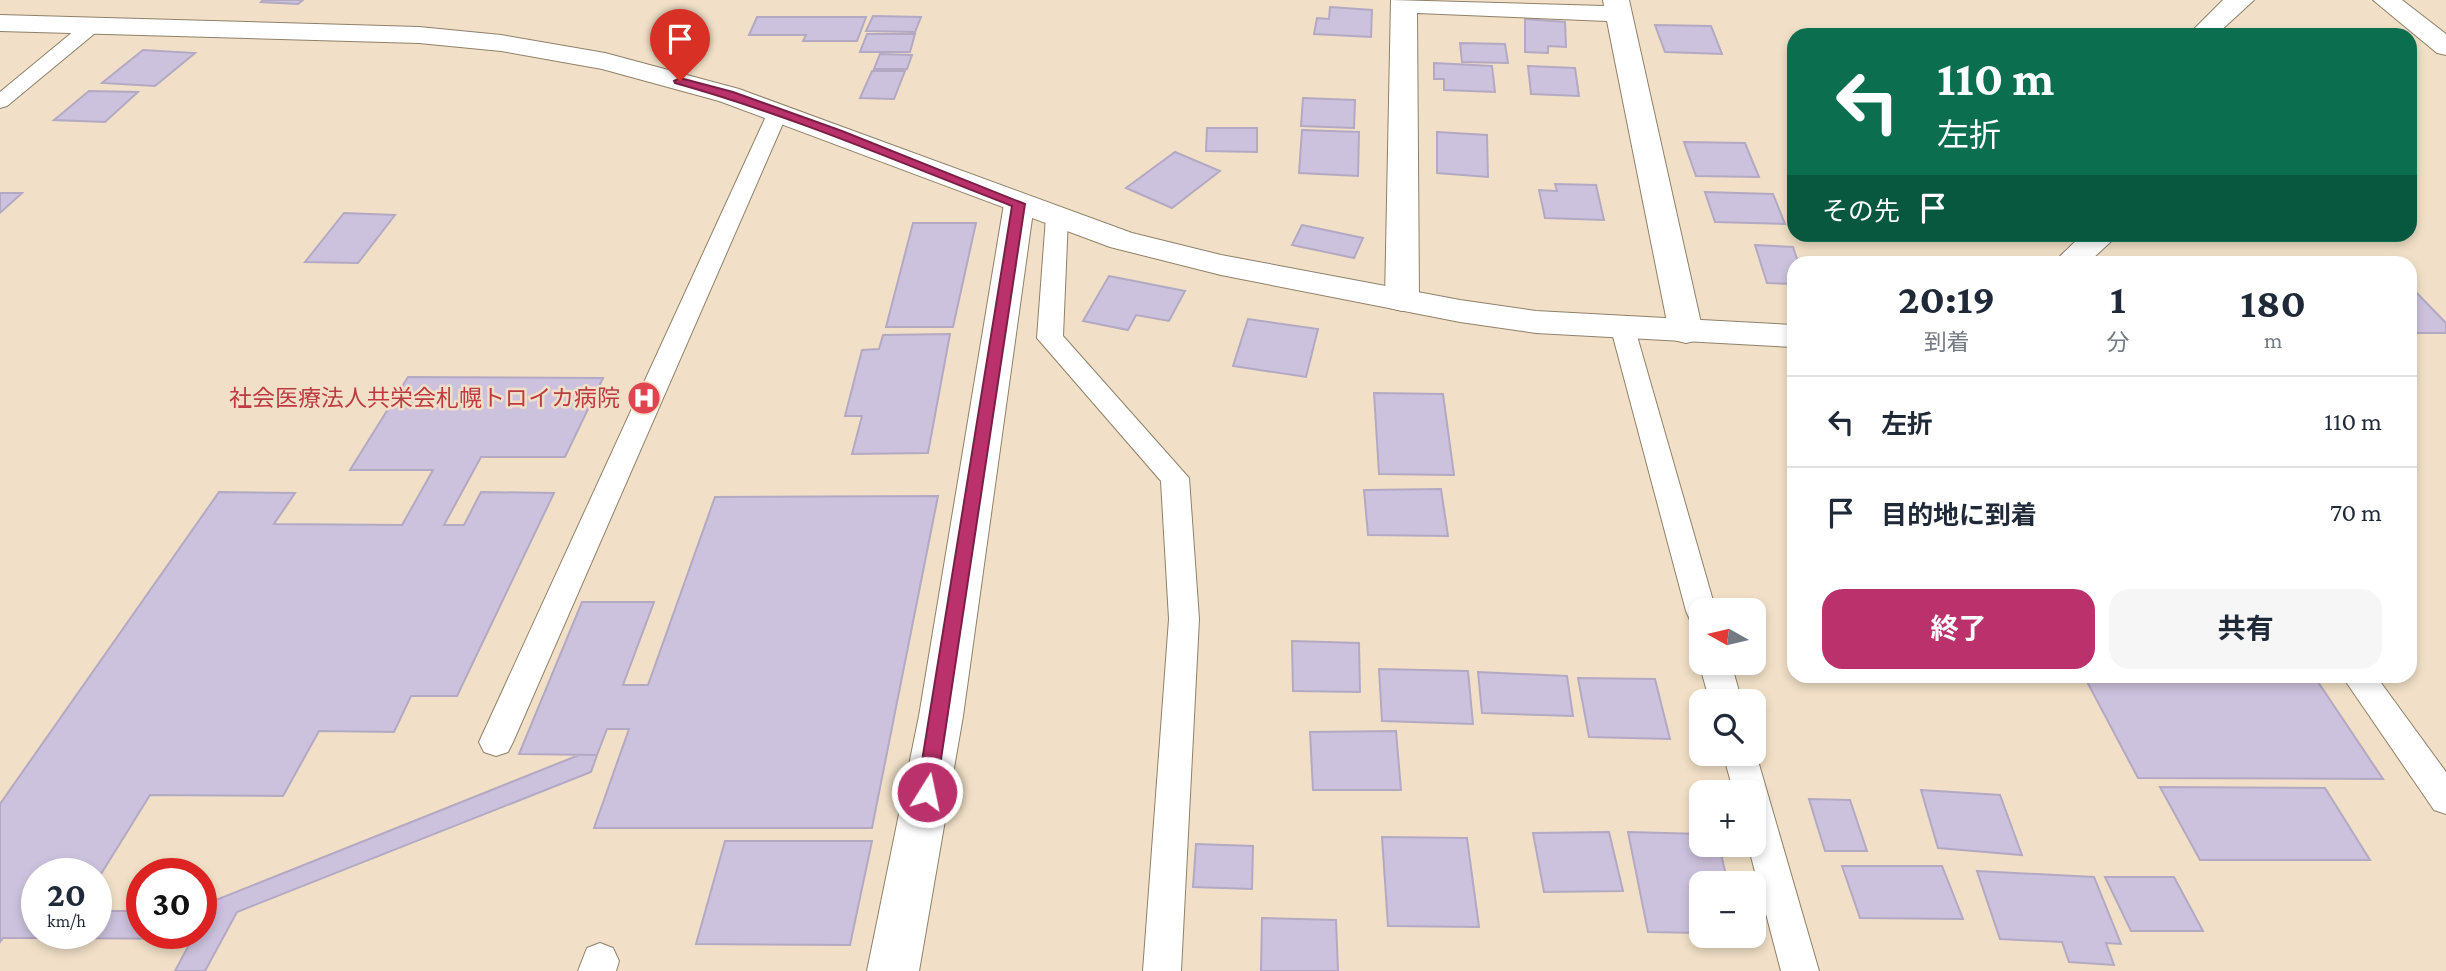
<!DOCTYPE html>
<html lang="ja">
<meta charset="utf-8">
<style>
:root{--surface:#fff;--page:#f6f6f7;--text:#1f2937;--muted:#747a83;--line:#e0e1e3;--accent:#bb316b}
body{margin:0;font-family:"Crimson Pro","Noto Sans JP",serif;background:var(--page);color:var(--text);height:100vh;display:flex;flex-direction:column;font-size:26px;white-space:nowrap}
*{box-sizing:border-box;margin:0}
p{font-size:23px;color:var(--muted)}
.icon{flex:none;width:38px;height:38px;fill:none;stroke:currentColor;stroke-width:2;stroke-linecap:round;stroke-linejoin:round}
.map{position:relative;flex:1;overflow:hidden}
.drawer{position:absolute;left:1787px;top:256px;width:630px;height:427px;display:flex;flex-direction:column;background:var(--surface);border-radius:21px;box-shadow:0 4px 10px #0003}
.drawer>*{flex:none}
.guide{position:absolute;left:1787px;top:28px;width:630px;height:214px;border-radius:21px;box-shadow:0 4px 10px #0003;background:#0b6e4f;color:#fff;overflow:hidden}
.needle{width:46px;rotate:278deg}
.buttons{position:absolute;left:1689px;top:598px;display:grid;gap:14px}
.buttons a{display:grid;place-items:center;width:77px;height:77px;border-radius:14px;background:var(--surface);box-shadow:0 4px 10px #0003;font-size:35px}
.speed{position:absolute;left:21px;top:858px;display:flex;gap:14px;font-size:35px;font-weight:700;text-align:center}
.speed>*{display:grid;place-content:center;width:91px;height:91px;border-radius:50%;background:var(--surface);box-shadow:0 4px 10px #0003;line-height:1}
.speed small{font-size:18px;font-weight:400}
.speed .limit{border:10px solid #d22;background:#fff;color:#111}
.pin{position:absolute;display:grid;place-items:center;width:60px;height:60px;color:#fff;margin:-72px -30px;border-radius:50% 50% 50% 0;rotate:-45deg;box-shadow:0 0 7px #0007}
.pin .icon{rotate:45deg}
.me{position:absolute;width:77px;margin:-38px;rotate:10deg;stroke-linejoin:round;filter:drop-shadow(0 0 5px #0008)}
.turn{display:flex;align-items:center;gap:24px;height:147px;padding:0 35px;font-size:32px}
.turn .icon{width:91px;height:91px;stroke-width:2.5}
.turn b{display:block;font-size:49px;line-height:60px}
.then{display:flex;align-items:center;height:66px;padding:0 35px;background:#0003;gap:14px;font-size:26px}
.eta{display:flex;justify-content:space-evenly;align-items:center;height:119px;text-align:center}
.eta b{font-size:42px;font-weight:700;line-height:49px}
.primary-button{display:flex;gap:14px;margin-top:auto;padding:14px 35px}
.primary-button a{flex:1;height:80px;border-radius:21px;background:var(--accent);color:#fff;font-size:28px;font-weight:700;line-height:80px;text-align:center}
.primary-button a+a{background:var(--page);color:var(--text)}
ul{padding:0;list-style:none}
li{display:flex;align-items:center;gap:21px;height:91px;padding:0 35px;border-top:2px solid var(--line)}
li div{flex:1}
li b{display:block;font-size:26px}
li em{font-style:normal}
.map>svg:first-child{display:block}
.building{fill:#ccc2dd;stroke:#b3a9c3;stroke-width:2}
.lines{fill:none;stroke-linecap:round;stroke-linejoin:round}
.lane-casing{stroke:#8f8069;stroke-width:2}
.street-casing{stroke:#8f8069;stroke-width:2}
.secondary-casing{stroke:#8f8069;stroke-width:2}
.lane{fill:#fff;fill-rule:evenodd}
.street{fill:#fff;fill-rule:evenodd}
.secondary{fill:#fff;fill-rule:evenodd}
.route{fill:#bb316b;stroke:#7a2046;stroke-width:2}
.labels{text-anchor:middle;dominant-baseline:central;stroke-width:5;stroke-linejoin:round;paint-order:stroke}
.health-label{font-size:23px;fill:#be3a42;stroke:#f1e0c7;text-anchor:end}
</style>
<div class="map">
<svg width="2446" height="971" viewBox="0 0 2446 971">
<rect width="100%" height="100%" fill="#f1e0c7"/>
<path class="building" d="M263,0H303L298,4L261,2Z
M1330,7L1372,10L1371,37L1314,34L1317,18L1329,19Z
M873,16L921,17L915,32L866,31Z
M757,17H866L857,41H803L806,35H749Z
M1525,19L1565,22L1566,47L1548,46V53L1525,52Z
M1655,25L1711,26L1722,54L1665,52Z
M867,34H915L910,52H860Z
M1460,43L1505,44L1508,63L1462,62Z
M143,50L195,53L155,86L102,83Z
M880,54L912,55L907,69H874Z
M1434,63L1492,66L1495,92L1444,90V79H1434Z
M1528,66L1575,68L1579,96L1531,94Z
M872,71H905L894,99L860,98Z
M89,91L138,92L105,122L54,120Z
M1303,98L1355,100L1354,128L1301,126Z
M1207,128H1257V152L1206,151Z
M1302,130L1359,132L1358,176L1299,173Z
M1437,132L1487,135L1488,177L1437,173Z
M1684,142L1745,143L1759,177L1696,176Z
M1175,152L1220,171L1172,208L1126,188Z
M1555,184L1596,185L1604,220L1545,218L1539,190L1557,191Z
M1705,192L1773,194L1785,224L1715,222Z
M0,193H22L0,213Z
M344,213L395,215L358,263L305,262Z
M913,223H976L953,327H886Z
M1302,225L1363,238L1354,258L1292,245Z
M1755,245L1793,247L1798,262H1794V284L1767,283Z
M1109,276L1185,291L1169,321L1136,315L1128,330L1083,321Z
M2410,286L2446,323V333H2410Z
M1248,319L1318,329L1306,377L1233,366Z
M950,334L928,453L852,454L862,416H845L862,350L879,349L883,335Z
M408,377L603,378L565,457H481L444,525H464L481,492L554,493L457,696H411L394,732L319,731L283,796L150,795L96,882V873H37V933H65L61,938H3L0,942V804L219,492L295,493L274,524L402,525L433,470H350Z
M1374,393L1443,394L1454,475L1379,474Z
M1441,489L1448,536L1368,535L1364,490Z
M938,496L872,828H594L629,729H607L597,755L519,754L582,602H654L623,685H648L715,497Z
M1292,641L1359,643L1360,692L1293,691Z
M1379,669L1468,671L1473,724L1382,721Z
M1478,672L1567,676L1573,716L1482,713Z
M2084,676H2314L2383,779L2138,778Z
M1578,678L1655,679L1670,739L1589,737Z
M1396,731L1401,790H1313L1310,732Z
M579,755H597L591,772L237,912L205,971H175L192,939L61,938L65,933H96V911H142V933H201V906Z
M2160,787L2325,788L2370,860H2200Z
M1921,790L2000,795L2022,855L1938,848Z
M1809,799L1850,800L1867,851H1825Z
M1609,832L1623,891L1544,892L1533,833Z
M1628,832L1701,834V845H1719L1728,884H1701V933L1648,932Z
M1382,837L1467,838L1479,927L1388,926Z
M725,841H872L850,945L696,944Z
M1196,844L1253,846L1252,889L1193,887Z
M1842,866H1942L1963,919L1860,918Z
M1977,871L2094,877L2121,944L2106,943L2114,965L2069,962L2062,942L2000,939Z
M2105,877H2174L2203,931H2131Z
M1262,918L1336,920L1338,971H1261Z"/>
<g class="lines">
<defs>
<path id="lane" d="M93,19L100,21L103,25L100,29L7,106L0,108V92L86,21Z
M778,106L788,112L513,742L508,752L496,756L484,752L479,742L768,112Z
M1057,210L1068,217L1063,336L1189,478L1199,619L1181,971H1143L1169,619L1161,481L1037,338L1046,217Z
M1623,321L1632,323L1635,329L1716,611H1701V623L1690,620L1686,611L1611,329L1614,323Z
M1701,660V663H1731L1742,702H1710L1699,663Z
M2342,676H2376L2446,772V814L2434,810Z
M1754,747L1819,971H1781L1748,845H1754V793H1734L1723,754H1754Z
M600,943L613,948L619,961L616,971H578L587,948Z"/>
<path id="street" d="M1391,0L1604,6L1603,0H1629L1703,332L1698,340L1686,343L1674,340L1669,332L1607,21L1417,13L1419,300L1414,308L1402,311L1390,308L1385,300Z
M1019,195L1030,197L1034,204L963,716L919,971H867L919,716L1004,204L1008,197Z"/>
<path id="secondary" d="M2223,0H2254L2216,35H2188Z
M2373,0H2402L2446,34V55L2437,53Z
M0,15L419,27L501,35L605,53L739,89L1132,233L1221,255L1460,300L1536,311L1794,325V347L1536,333L1460,322L1221,275L1110,247L719,101L602,69L501,51L419,43L0,31Z
M2083,234H2119L2089,262H2054Z"/>
</defs>
<use href="#lane" class="lane-casing"/>
<use href="#street" class="street-casing"/>
<use href="#secondary" class="secondary-casing"/>
<use href="#lane" class="lane"/>
<use href="#street" class="street"/>
<use href="#secondary" class="secondary"/>
</g>
<path class="route" d="M680,78L733,92L842,131L1025,204L936,792L933,798L927,801L920,798L917,792L1012,206C901,163 790,115 675,83L674,81Z"/>
<defs>
<symbol id="hospital-disc" viewBox="-11 -11 22 22"><circle r="9.5" fill="#e0444e" stroke="#f1e0c7"/><path d="M-5-5h3v3.5h4V-5h3V5h-3V1.5h-4V5h-3Z" fill="#fff"/></symbol>
</defs>
<g fill-rule="evenodd">
<use href="#hospital-disc" x="625" y="379" width="38" height="38"/>
</g>
<g class="labels">
<g class="health-label">
<text x="620" y="398">社会医療法人共栄会札幌トロイカ病院</text>
</g>
</g>
</svg>
<div class="buttons">
<a><svg class="needle" viewBox="-14 -14 28 28"><path d="M0-13l5 13h-10z" fill="#e53935"/><path d="M0 13l5-13h-10z" fill="#747a83"/></svg></a>
<a><svg class="icon" aria-label="search" viewBox="0 0 24 24"><circle cx="10" cy="10" r="6"/><path d="M15 15l6 6"/></svg></a>
<a>+</a>
<a>−</a>
</div>
<div class="speed"><div>20<small>km/h</small></div><div class="limit">30</div></div>
<div class="pin" style="left:680px;top:81px;background:#d93025"><svg class="icon" aria-label="arrive" viewBox="0 0 24 24"><path d="M6 21V4h12l-3 4 3 4H6"/></svg></div>
<svg class="me" style="left:927px;top:792px" viewBox="-20 -20 40 40"><circle r="17" fill="#bb316b" stroke="#fff" stroke-width="3"/><path d="M0-11L8 9 0 5-8 9z" fill="#fff"/></svg>
<div class="guide">
<div class="turn"><svg class="icon" aria-label="left" viewBox="0 0 24 24"><path d="M17 20v-9H6M10 6l-5 5 5 5"/></svg><div><b>110 m</b>左折</div></div>
<div class="then">その先<svg class="icon" aria-label="arrive" viewBox="0 0 24 24"><path d="M6 21V4h12l-3 4 3 4H6"/></svg></div>
</div>
<section class="drawer">
<div class="eta">
<div><b>20:19</b><p>到着</p></div>
<div><b>1</b><p>分</p></div>
<div><b>180</b><p>m</p></div>
</div>
<ul>
<li><svg class="icon" aria-label="left" viewBox="0 0 24 24"><path d="M17 20v-9H6M10 6l-5 5 5 5"/></svg><div><b>左折</b></div><em>110 m</em></li>
<li><svg class="icon" aria-label="arrive" viewBox="0 0 24 24"><path d="M6 21V4h12l-3 4 3 4H6"/></svg><div><b>目的地に到着</b></div><em>70 m</em></li>
</ul>
<div class="primary-button"><a>終了</a><a>共有</a></div>
</section>
</div>
